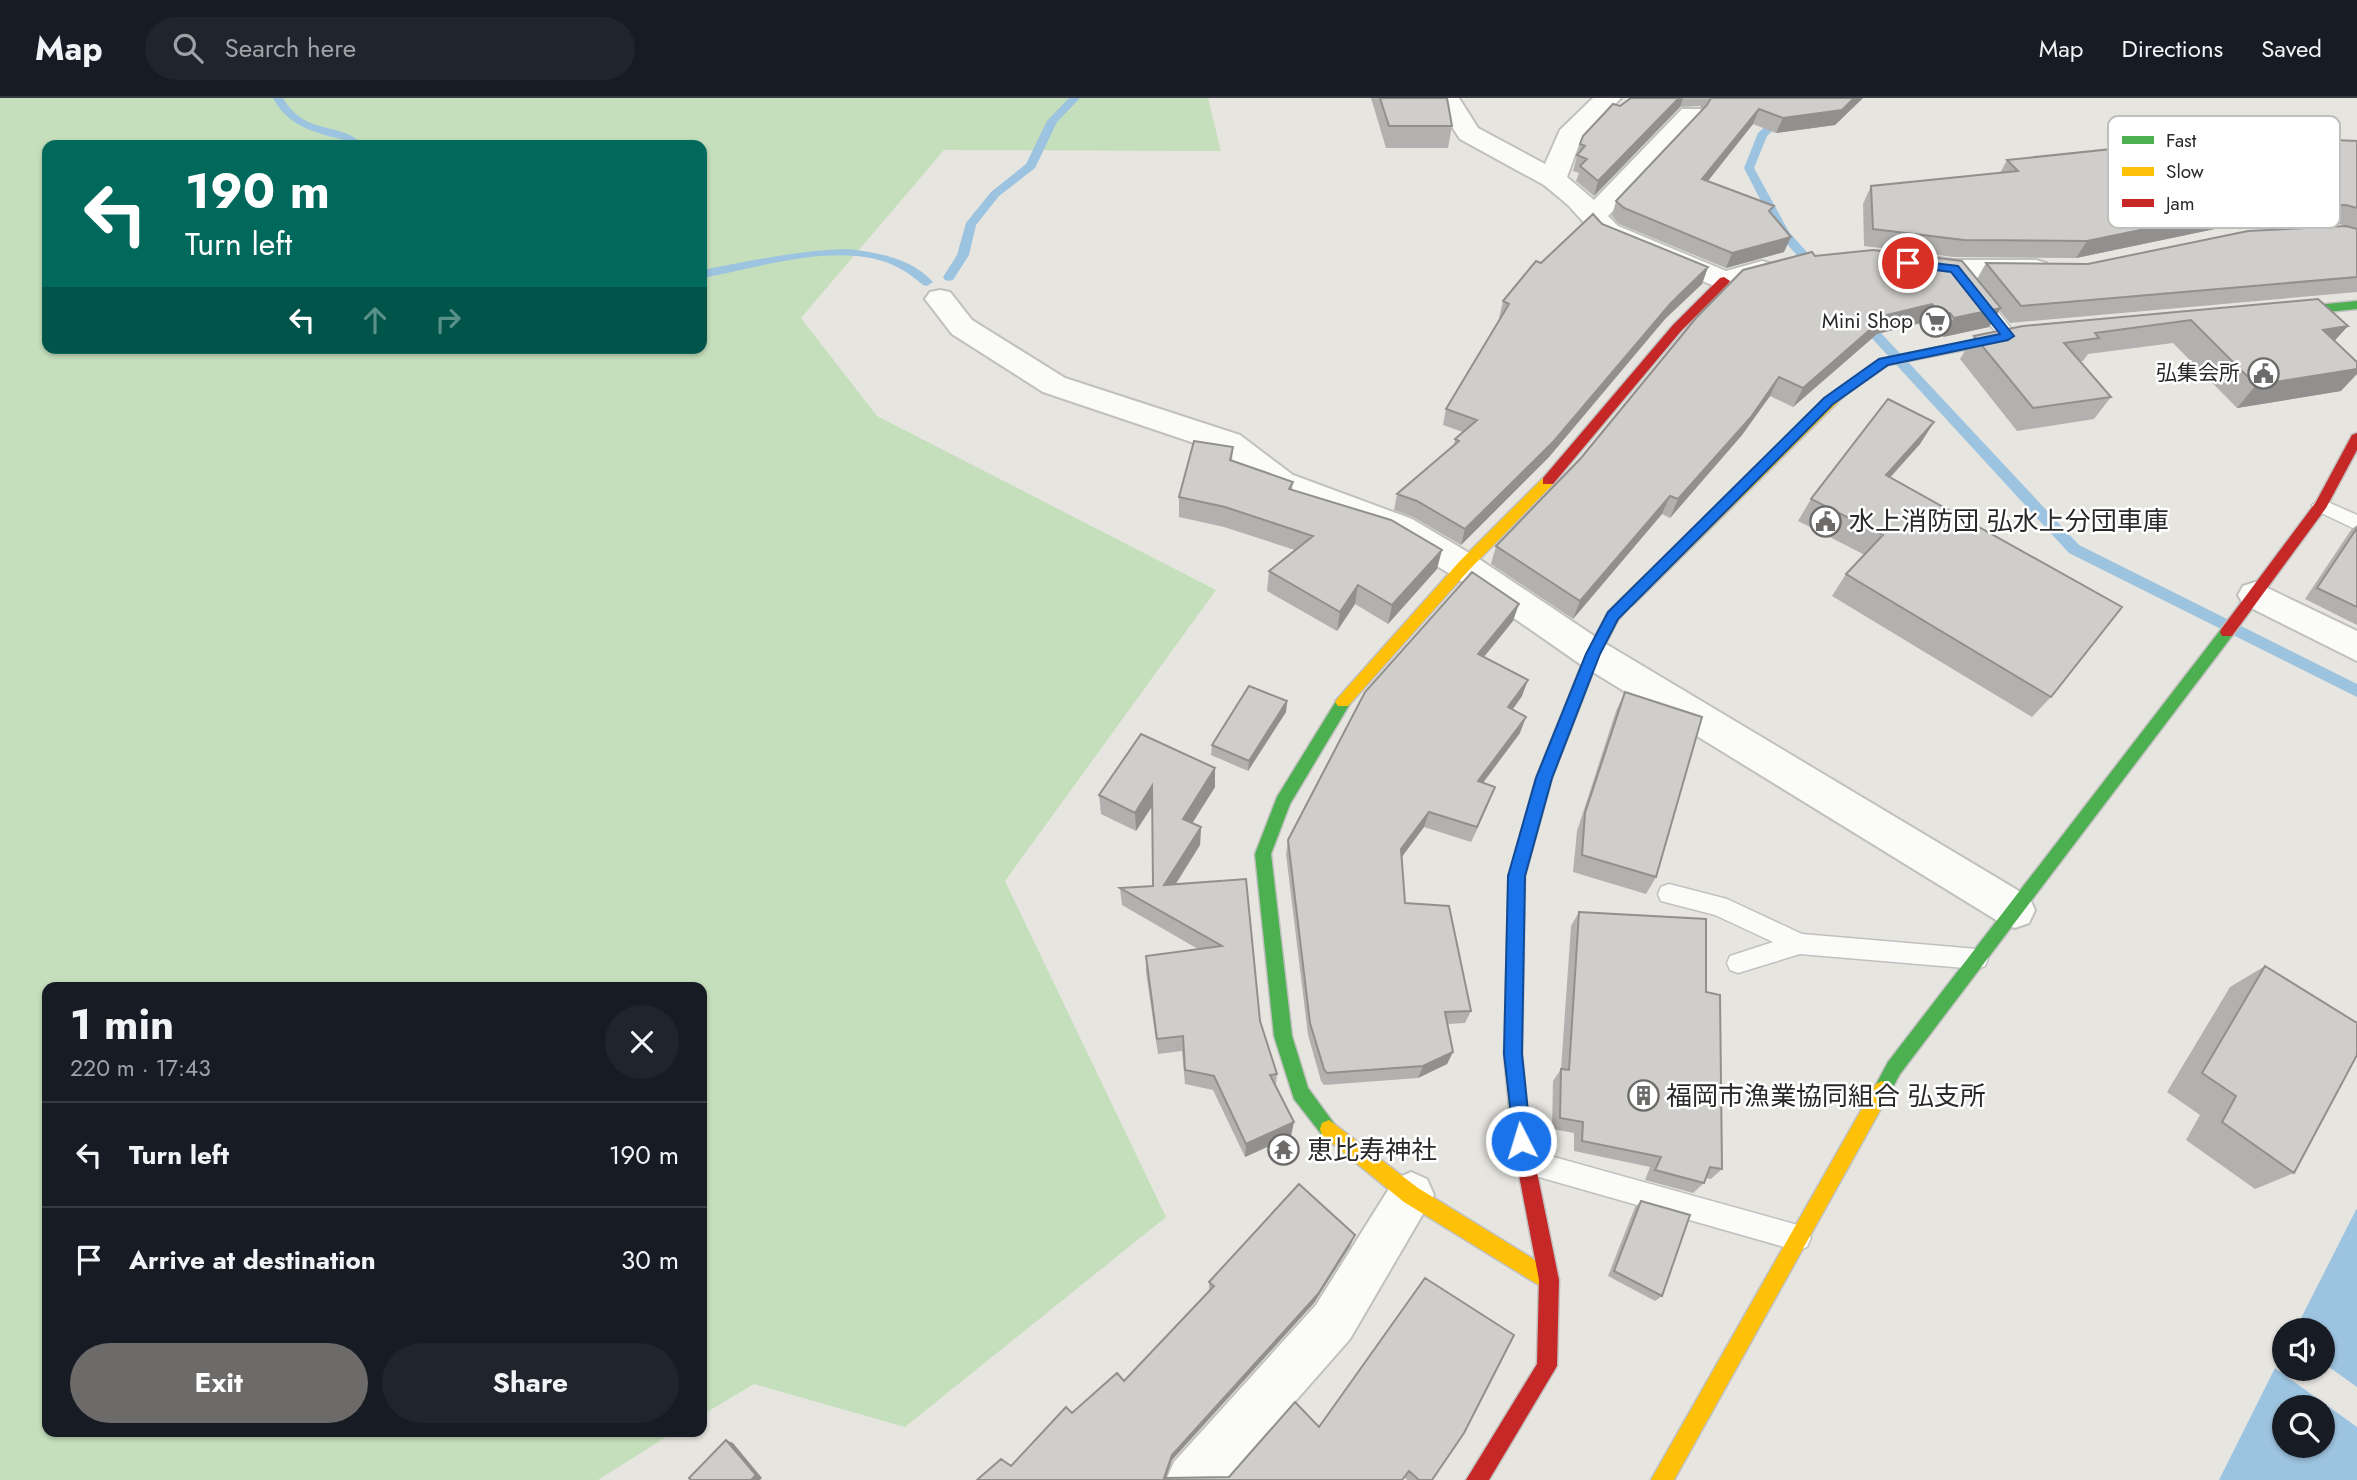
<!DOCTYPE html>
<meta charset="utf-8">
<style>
:root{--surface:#171b24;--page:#20242c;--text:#f1f3f6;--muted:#9ea1a6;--line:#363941;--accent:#6c6b69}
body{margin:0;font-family:Jost,"Noto Sans JP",sans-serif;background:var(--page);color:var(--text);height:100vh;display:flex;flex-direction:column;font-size:26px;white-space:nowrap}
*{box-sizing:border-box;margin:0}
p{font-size:23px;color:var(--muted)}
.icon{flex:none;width:38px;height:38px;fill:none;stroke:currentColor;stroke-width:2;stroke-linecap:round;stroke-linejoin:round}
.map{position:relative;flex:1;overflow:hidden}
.side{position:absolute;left:42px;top:884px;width:665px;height:455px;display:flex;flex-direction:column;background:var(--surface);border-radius:14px;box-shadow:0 2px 5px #0004}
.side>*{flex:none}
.hud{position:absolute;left:42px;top:42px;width:665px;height:214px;border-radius:14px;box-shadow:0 2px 5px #0004;background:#00695c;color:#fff;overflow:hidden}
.buttons{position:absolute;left:2272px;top:1220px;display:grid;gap:14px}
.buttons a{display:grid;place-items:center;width:63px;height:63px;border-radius:50%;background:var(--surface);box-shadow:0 2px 5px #0004;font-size:35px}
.pin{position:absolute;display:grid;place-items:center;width:60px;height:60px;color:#fff;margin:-30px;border:4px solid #fff;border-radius:50%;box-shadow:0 2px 7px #0007}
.me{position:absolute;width:77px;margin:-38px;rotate:355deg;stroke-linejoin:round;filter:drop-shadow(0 0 5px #0008)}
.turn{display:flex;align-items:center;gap:24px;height:147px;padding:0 28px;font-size:32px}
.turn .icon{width:91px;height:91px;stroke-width:2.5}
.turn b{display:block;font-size:49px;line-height:60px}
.lanes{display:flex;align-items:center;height:66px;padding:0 28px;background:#0003;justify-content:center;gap:35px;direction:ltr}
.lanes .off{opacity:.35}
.round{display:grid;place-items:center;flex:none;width:74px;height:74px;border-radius:37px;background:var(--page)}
.headline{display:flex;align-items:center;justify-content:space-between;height:119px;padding:0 28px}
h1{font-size:42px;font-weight:700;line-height:52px}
.primary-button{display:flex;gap:14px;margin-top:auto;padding:14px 28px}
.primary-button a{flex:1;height:80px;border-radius:42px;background:var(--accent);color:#fff;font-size:28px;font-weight:700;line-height:80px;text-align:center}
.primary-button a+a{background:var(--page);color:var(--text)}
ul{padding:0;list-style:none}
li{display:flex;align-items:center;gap:21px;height:105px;padding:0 28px;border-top:2px solid var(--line)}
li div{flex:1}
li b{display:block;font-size:26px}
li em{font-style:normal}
header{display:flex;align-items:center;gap:42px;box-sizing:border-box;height:98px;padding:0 35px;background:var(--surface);border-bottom:2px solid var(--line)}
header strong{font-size:33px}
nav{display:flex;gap:38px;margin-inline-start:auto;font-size:24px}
.search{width:490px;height:63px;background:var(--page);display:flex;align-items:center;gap:18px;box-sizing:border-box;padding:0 24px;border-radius:38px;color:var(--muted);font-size:26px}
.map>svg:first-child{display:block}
.green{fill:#c5dfbc;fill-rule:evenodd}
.water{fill:#9cc3df;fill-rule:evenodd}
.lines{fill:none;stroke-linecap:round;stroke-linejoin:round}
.stream{fill:#9cc3df;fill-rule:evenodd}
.lane-casing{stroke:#c1c0bf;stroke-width:3}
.street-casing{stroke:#c1c0bf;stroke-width:4}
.fast-casing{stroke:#c1c0bf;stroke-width:3}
.slow-casing{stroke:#c1c0bf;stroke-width:3}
.jam-casing{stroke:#c1c0bf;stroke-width:3}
.lane{fill:#fbfbfa;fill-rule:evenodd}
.street{fill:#fbfbfa;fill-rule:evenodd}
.fast{fill:#4caf50;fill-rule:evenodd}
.slow{fill:#ffc107;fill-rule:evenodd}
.jam{fill:#c62828;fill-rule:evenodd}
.wall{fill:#b3b1af}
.shaded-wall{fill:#92908e}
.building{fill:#d0cecb;stroke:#92908e;stroke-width:2}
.route{fill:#1a73e8;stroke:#114b97;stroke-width:2}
.labels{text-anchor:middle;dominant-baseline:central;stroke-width:5;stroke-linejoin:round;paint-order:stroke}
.far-poi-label{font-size:21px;fill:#292929;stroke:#fff;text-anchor:end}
.poi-label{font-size:26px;fill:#292929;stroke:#fff;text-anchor:start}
.key{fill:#fff;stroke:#bfbfbf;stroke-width:2}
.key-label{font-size:19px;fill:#292929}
</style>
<header>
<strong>Map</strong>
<div class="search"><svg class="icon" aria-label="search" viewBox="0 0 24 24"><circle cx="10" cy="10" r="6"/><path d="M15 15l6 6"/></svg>Search here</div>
<nav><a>Map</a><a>Directions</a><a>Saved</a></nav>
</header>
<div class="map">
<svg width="2357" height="1382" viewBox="0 0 2357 1382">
<rect width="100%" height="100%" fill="#e7e5e0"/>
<path class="green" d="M0,0H1208L1221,53L944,52L801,220L877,318L1216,492L1005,783L1166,1119L905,1329L754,1286L702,1317V889H47V1334H674L598,1382H0ZM47,47H702V250H47Z"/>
<path class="water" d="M2357,1110V1289L2322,1264V1232H2295Z
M2275,1270L2357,1329V1382H2219ZM2284,1309H2322V1348H2284Z"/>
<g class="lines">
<path class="stream" d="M273,0H283C305,39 343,23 363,47H352L348,43C317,35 289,30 273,0Z
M1069,0H1080L1057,24L1035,70L999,98L976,127L969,157L953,182L949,183L945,182L943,179L957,157L966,125L991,94L1026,66L1047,23Z
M1796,0H1807L1767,38L1754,70L1789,134L1822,171L1816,175L1812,174L1778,136L1744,70L1758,35Z
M848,151C879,155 911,160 933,184L927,188L923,187C916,181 908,175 901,171C846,140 759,170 702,180V172C751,163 798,152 848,151Z
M1861,217L1865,218L2079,447L2357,586V599L2069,455L1857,224L1855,221Z"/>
<defs>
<path id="lane" d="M1977,194L1983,195L2014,234V242H2002L1971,203L1969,199Z
M2321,401L2357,417V432L2315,412L2312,407Z
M1669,786L1727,801L1802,836L1977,851L1985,854L1988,861L1985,868L1977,871L1800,856L1738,875L1730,872L1727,865L1730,858L1773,844L1715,817L1661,803L1658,796L1661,789Z
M1525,1051L1798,1127L1807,1131L1811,1140L1807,1149L1798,1153L1525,1075L1516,1072L1513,1063L1516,1054Z"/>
<path id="street" d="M1433,0H1459L1478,30L1545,66L1560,32L1593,0H1621L1581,41L1567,79L1594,102L1682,11H1700L1704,16L1700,21L1608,118L1618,128L1726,173L1762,163L1772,166L1776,172L1772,178L1724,192L1598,140L1568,107L1544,87L1460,41Z
M1918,157L1954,162H2036L2046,165L2050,171L2046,177L2036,180H1954L1908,172L1904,166L1908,160Z
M940,192L950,194L972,222L1065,280L1240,337L1293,377L1412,421L1476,459L1606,546L2029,799L2035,812L2029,825L2015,830L2001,825L1580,566L1452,477L1388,439L1269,393L1218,353L1043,294L952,236L925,201L930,194Z
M2255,484L2357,533V563L2243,506L2238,497L2243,488Z
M1411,1074L1427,1081L1434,1097L1350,1241L1226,1382H1166L1174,1364L1316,1207L1395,1081Z"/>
<path id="fast" d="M2357,203V211L2275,219L2269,215L2275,211Z
M2020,233L2026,237L2024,240L1888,267L1844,298H1836L1834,295L1880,261Z
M1628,498L1635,503L1618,522L1600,556L1552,680L1525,778L1522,956L1530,1040L1528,1046L1521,1049L1514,1046L1512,1040L1504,956L1509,778L1536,680L1586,556L1608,514L1623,499Z
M2227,528L2234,534L2232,538L1900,976L1888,998L1882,1001L1876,998L1873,992L1888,964L2222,530Z
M1343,598L1351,604L1290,706L1271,756L1292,938L1308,990L1338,1031L1336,1037L1329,1040L1322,1037L1294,1001L1274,938L1255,756L1277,699L1338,600Z"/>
<path id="slow" d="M1840,291L1844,292V298L1633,507H1623L1621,503L1623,499L1836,292Z
M1548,378L1553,380V386L1469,472L1348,608H1338L1335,604L1338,600L1459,464L1543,380Z
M1882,983L1888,986L1891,992L1888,998L1674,1382H1651L1876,986Z
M1329,1022L1418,1090L1556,1175L1559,1182L1556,1189L1549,1192L1542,1189L1404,1104L1322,1037L1320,1031L1322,1025Z"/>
<path id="jam" d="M1724,179L1730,183L1728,186L1681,233L1553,386H1543V380L1673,227L1720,180Z
M2357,335V352L2326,410L2232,538H2222L2220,534L2222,530L2316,404L2352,337Z
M1521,1031L1528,1034L1530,1040L1559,1182L1557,1268L1489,1382H1466L1537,1266L1539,1182L1512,1040L1514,1034Z"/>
</defs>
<use href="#lane" class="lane-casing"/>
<use href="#street" class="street-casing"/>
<use href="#fast" class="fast-casing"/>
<use href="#slow" class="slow-casing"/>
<use href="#jam" class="jam-casing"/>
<use href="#lane" class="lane"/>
<use href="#street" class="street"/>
<use href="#fast" class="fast"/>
<use href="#slow" class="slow"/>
<use href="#jam" class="jam"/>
</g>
<path class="wall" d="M1371,0H1447L1452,28L1448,50H1386Z
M1631,0H1863L1835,27L1776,35L1753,26L1707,83L1771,115L1784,154L1726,170L1619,126L1612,118L1616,103L1703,12L1700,8L1680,9L1594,98L1576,83L1579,75L1573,73L1580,46Z
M2357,43V194L2010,225L1999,212L1989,229L1943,239L1939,234L1930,235L1921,225L1877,236L1793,309L1770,298L1742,337L1670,420L1662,416L1573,521L1491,466L1496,448L1815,158L1977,181L1986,165L2088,166L2346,128L2332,124L2234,127L2076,160L1954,159L1864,148L1863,106L1871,88L2000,75L2007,62Z
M1602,126L1708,169L1702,186L1665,221L1549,359L1461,447L1413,419L1394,412L1397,396L1454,348L1455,341L1463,334L1443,327L1446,311L1500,220H1499L1503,203L1541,165Z
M2318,201L2348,228L2334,243L2341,293L2237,310L2173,245L2088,256L2083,263H2080L2111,299L2094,321L2017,333L1960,261L1974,238Z
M1934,324L1920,346L1890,380L2051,599L2032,619L1832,498L1846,476L1865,457L1798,423L1811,401Z
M1233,349L1232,363L1293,384L1292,392L1437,471L1388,526L1355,506L1337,533L1267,493L1269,473L1295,452L1224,429L1179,419V399Z
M2357,427V527L2305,501L2351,432Z
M1513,523L1484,559L1522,598L1512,612L1520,635L1483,685L1489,704L1471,744L1424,729L1402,759L1405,805L1471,913L1465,925L1448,926L1453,954L1447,966L1418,980L1324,987L1321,983L1308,937L1286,756L1288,742Z
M1625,594L1656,779L1646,796L1573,774L1577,733L1616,613Z
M1287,603L1286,614L1248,673L1211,657L1212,647Z
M1215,670V689L1192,725L1201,729L1200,747L1176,786L1246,781L1260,923L1277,976L1276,987L1291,1038L1245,1059L1213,992L1185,986L1182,953L1158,956L1146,874V858L1198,851L1122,807L1120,790L1153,788V707L1136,733L1101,716L1099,697Z
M1579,814L1722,1071L1711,1081L1706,1080L1704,1085L1693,1095L1645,1082L1650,1069L1574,1053V1035L1552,1031L1553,983L1561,971L1571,828Z
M2265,868L2294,1075L2255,1091L2186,1042L2200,1017L2167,994L2230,889Z
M1641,1103L1662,1198L1655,1203L1608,1178L1635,1109Z
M1355,1137L1350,1148L1314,1205L1172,1362L1166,1380L1229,1379L1319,1329L1432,1382H1407L1404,1379L977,1382L1011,1368L1072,1315L1124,1283L1209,1194V1184Z"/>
<path class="shaded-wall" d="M1679,0H1683L1680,9L1594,98L1598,83Z
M1854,0H1863L1835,27L1776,35L1783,20Z
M1759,11L1753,26L1697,97L1702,81Z
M2247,110L2234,127L2076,160L2087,143Z
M1791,139L1784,154L1726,170L1732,155Z
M1708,169L1702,186L1665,221L1549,359L1461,447L1465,431L1671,205Z
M1932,206L1921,225L1877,236L1793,309L1803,290L1887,217Z
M2001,210L1989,229L1943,239L1954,220Z
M1950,215L1939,234L1930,235L1941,216Z
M2348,228L2327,251L2323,232Z
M2357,271V276L2341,293L2237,310L2256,287Z
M1779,279L1770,298L1742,337L1670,420L1678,401Z
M1934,324L1920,346L1872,399L1886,377Z
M1670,398L1662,416L1573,521L1580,503Z
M1442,452L1437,471L1388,526L1392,507Z
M1358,487L1355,506L1337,533L1340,514Z
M1519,506L1513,523L1473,572L1478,556Z
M1528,582L1522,598L1503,625L1508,609Z
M1287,603L1286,614L1248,673L1249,663Z
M1526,619L1520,635L1473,698L1478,683Z
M1215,670V689L1183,740V721Z
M1152,688L1153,707L1136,733L1135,715Z
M1495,689L1489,704L1471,744L1477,729Z
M1429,714L1424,729L1397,765L1401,751Z
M1201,729L1200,747L1164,804V787Z
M1453,954L1447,966L1418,980L1423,968Z
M1294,1024L1291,1038L1245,1059L1246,1046Z
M1355,1137L1350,1148L1314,1205L1172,1362L1165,1382L1164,1380L1172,1357Z
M726,1342L733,1345L762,1380L760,1382H751Z"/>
<path class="building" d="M1380,0H1447L1452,28H1389Z
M1631,0H1679L1598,83L1580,68L1587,61L1577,57L1585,48L1580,46L1583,38L1613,6L1620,8Z
M1711,0H1854L1842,12L1783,20L1759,11L1702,81L1774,108L1769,113L1791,139L1732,155L1624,110L1616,103L1707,7Z
M2248,38L2357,43V110L2346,107L2247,110L2087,143L1964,142L1873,131L1871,88L2018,73L2007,62L2188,43Z
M1593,116L1602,126L1708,169L1671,205L1554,343L1465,431L1417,403L1397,396L1459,343L1455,341L1477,322L1446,311L1509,206L1503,203L1536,163L1541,165Z
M2346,128L2357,131V179L2021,208L1986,165L2088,166L2248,133Z
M1873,152L1962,163L2001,210L1954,220L1950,215L1941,216L1932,206L1887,217L1803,290L1779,279L1751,319L1678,401L1670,398L1580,503L1496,448L1581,360L1696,220L1743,172L1812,154L1815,158Z
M2318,201L2348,228L2323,232L2357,264V271L2256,287L2191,222L2095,235L2099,240L2064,245L2111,299L2033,310L1974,238L2023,228Z
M1888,301L1934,324L1886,377L2122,509L2051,599L1846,476L1883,437L1811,401Z
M1194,343L1233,349L1230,362L1293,384L1289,391L1391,422L1442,452L1392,507L1358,487L1340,514L1269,473L1313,438L1225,409L1179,399Z
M2357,430V509L2317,490Z
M1472,474L1519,506L1478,556L1528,582L1508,609L1526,619L1478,683L1495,689L1477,729L1429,714L1401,751L1405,805L1449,808L1471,913L1445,914L1453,954L1423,968L1327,975L1324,971L1310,925L1288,742L1365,594Z
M1249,588L1287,603L1249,663L1212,647Z
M1625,594L1702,619L1656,779L1582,757L1585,715Z
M1141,636L1215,670L1183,721L1201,729L1164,787L1246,781L1260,923L1277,976L1270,977L1294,1024L1246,1046L1214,978L1185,972L1183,938L1157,941L1146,858L1222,848L1120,790L1153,788L1152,688L1135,715L1099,697Z
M1579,814L1706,821V894L1720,897L1722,1071L1710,1069L1704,1085L1655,1072L1661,1059L1582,1043L1583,1024L1560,1020L1561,971L1569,972Z
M2265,868L2357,925V957L2294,1075L2222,1024L2236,998L2202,975Z
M1299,1086L1355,1137L1318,1196L1172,1357L1164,1380L1229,1379L1295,1304L1319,1329L1425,1180L1514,1237L1464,1335L1432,1382H1419L1409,1373L1402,1382H977L1001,1361L1011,1368L1066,1309L1072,1315L1117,1275L1124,1283L1214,1188L1209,1184Z
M1641,1103L1690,1117L1662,1198L1614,1173Z
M726,1342L756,1377L751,1382H691L689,1380Z"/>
<path class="route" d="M1908,162L1958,168L2014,238L2008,242L1888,267L1833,306L1618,521L1600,556L1552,680L1525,778L1522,956L1531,1043L1528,1050L1521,1052L1515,1050L1504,956L1508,778L1536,680L1586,556L1608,514L1824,300L1879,261L2000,236L1951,174L1904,168V163Z"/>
<defs>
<symbol id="supermarket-ring" viewBox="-11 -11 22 22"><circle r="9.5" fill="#fff" stroke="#6c6b69" stroke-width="1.5"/><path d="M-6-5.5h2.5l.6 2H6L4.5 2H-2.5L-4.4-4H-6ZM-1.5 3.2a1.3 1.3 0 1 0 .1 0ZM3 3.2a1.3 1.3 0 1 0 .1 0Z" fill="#6c6b69"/></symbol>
<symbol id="civic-ring" viewBox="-11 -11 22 22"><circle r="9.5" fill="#fff" stroke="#6c6b69" stroke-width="1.5"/><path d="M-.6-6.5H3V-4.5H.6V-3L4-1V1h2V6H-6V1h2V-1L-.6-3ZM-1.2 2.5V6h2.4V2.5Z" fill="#6c6b69"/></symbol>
<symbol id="building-ring" viewBox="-11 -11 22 22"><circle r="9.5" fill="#fff" stroke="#6c6b69" stroke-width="1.5"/><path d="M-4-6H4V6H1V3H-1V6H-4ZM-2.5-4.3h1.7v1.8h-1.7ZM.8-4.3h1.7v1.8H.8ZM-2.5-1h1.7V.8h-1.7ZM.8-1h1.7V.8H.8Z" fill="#6c6b69"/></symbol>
<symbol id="temple-ring" viewBox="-11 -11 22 22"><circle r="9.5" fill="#fff" stroke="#6c6b69" stroke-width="1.5"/><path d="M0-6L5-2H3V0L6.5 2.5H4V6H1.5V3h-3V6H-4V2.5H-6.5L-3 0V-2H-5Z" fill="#6c6b69"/></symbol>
</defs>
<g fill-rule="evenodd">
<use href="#supermarket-ring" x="1918" y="206" width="35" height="35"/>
<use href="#civic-ring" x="2246" y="258" width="35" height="35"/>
<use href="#civic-ring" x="1808" y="406" width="35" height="35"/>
<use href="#building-ring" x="1626" y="980" width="35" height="35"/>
<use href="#temple-ring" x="1266" y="1034" width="35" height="35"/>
</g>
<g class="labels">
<g class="far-poi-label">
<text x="1913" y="223">Mini Shop</text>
<text x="2240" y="275">弘集会所</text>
</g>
<g class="poi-label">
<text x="1849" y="423">水上消防団 弘水上分団車庫</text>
<text x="1666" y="998">福岡市漁業協同組合 弘支所</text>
<text x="1307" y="1052">恵比寿神社</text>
</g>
</g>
<rect x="2108" y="18" width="232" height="112" rx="10" class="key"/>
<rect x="2122" y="38" width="32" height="8" fill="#4caf50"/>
<rect x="2122" y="69" width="32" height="9" fill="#ffc107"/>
<rect x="2122" y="101" width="32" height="8" fill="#c62828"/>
<g class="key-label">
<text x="2166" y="49">Fast</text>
<text x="2166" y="80">Slow</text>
<text x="2166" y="112">Jam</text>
</g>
</svg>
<div class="buttons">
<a><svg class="icon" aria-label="sound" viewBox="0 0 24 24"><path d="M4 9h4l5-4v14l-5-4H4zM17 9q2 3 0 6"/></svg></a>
<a><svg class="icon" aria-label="search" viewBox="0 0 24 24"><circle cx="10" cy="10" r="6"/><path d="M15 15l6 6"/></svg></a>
</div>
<div class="pin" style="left:1908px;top:165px;background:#d93025"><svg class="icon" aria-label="arrive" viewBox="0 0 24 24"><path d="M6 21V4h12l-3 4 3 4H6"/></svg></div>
<svg class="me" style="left:1521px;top:1043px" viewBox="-20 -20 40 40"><circle r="17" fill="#1a73e8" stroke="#fff" stroke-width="3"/><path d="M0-11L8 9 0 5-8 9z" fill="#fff"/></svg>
<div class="hud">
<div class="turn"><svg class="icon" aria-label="left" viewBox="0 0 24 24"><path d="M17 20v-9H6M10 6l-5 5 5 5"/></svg><div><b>190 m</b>Turn left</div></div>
<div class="lanes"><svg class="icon" aria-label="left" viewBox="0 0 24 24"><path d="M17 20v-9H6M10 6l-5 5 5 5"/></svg><svg class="icon off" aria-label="ahead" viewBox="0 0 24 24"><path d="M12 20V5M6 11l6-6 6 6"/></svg><svg class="icon off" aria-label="right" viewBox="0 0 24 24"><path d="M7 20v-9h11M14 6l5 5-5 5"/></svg></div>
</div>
<section class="side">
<div class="headline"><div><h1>1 min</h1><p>220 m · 17:43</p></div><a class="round"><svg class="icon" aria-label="close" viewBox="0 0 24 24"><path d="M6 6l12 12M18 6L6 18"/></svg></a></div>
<ul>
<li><svg class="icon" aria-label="left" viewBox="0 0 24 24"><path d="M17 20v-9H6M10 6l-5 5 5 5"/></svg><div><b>Turn left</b></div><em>190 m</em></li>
<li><svg class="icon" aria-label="arrive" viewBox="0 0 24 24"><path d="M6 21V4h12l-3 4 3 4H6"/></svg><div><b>Arrive at destination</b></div><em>30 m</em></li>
</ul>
<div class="primary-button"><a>Exit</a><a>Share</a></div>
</section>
</div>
